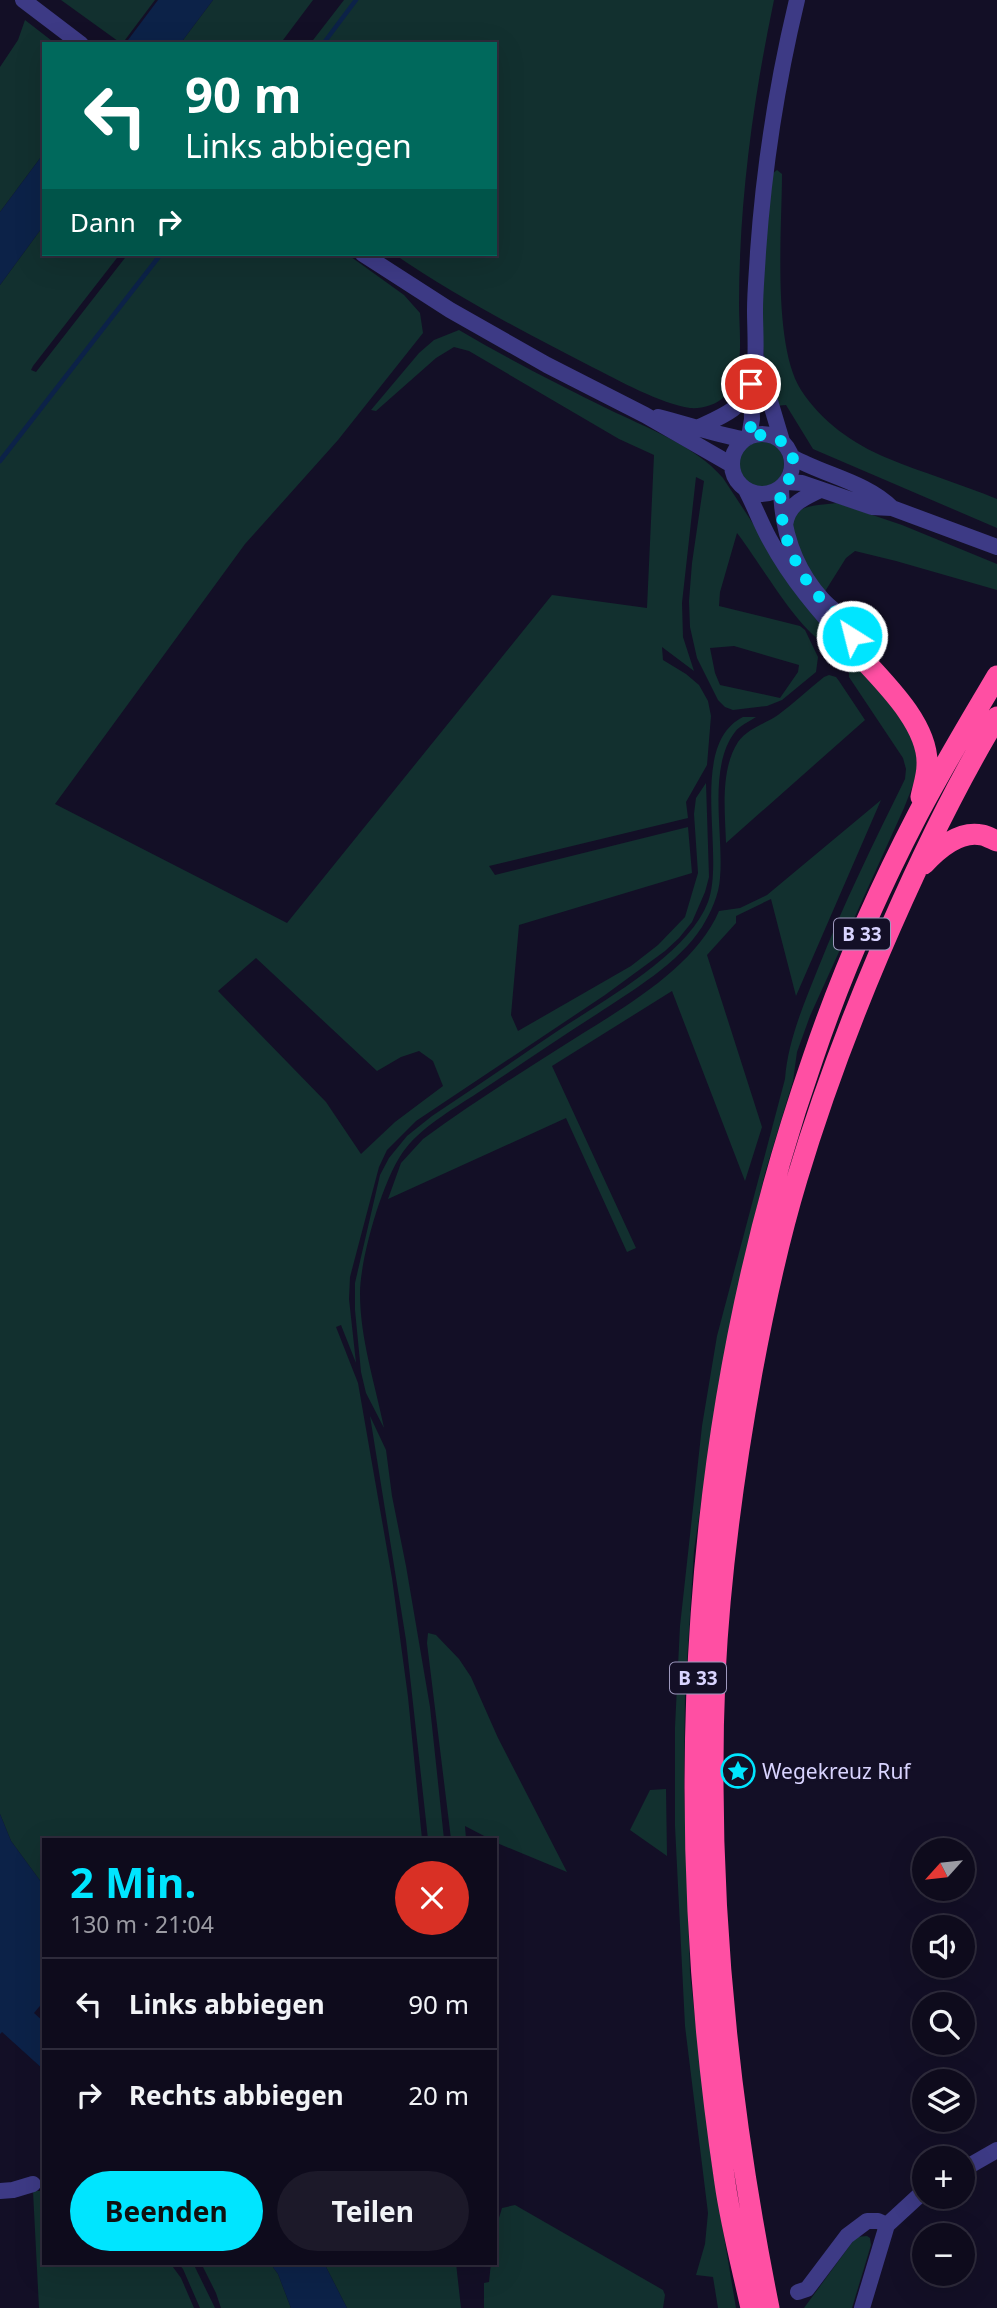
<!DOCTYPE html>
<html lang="de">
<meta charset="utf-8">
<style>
:root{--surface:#0e0b1c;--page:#1c1929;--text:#f1f3f6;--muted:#9b9ba3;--line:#2e2b3b;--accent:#00e5ff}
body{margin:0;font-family:"Noto Sans",sans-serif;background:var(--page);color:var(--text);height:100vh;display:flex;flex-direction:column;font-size:26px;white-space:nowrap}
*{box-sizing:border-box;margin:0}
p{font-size:23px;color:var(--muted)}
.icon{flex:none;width:38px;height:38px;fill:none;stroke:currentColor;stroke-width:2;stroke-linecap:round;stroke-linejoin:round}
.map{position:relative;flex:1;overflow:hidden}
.side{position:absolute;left:42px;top:1838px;width:455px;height:427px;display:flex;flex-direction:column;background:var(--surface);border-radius:0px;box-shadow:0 7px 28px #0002,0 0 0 2px var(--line)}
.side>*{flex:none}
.hud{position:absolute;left:42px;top:42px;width:455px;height:214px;border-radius:0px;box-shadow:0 7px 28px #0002,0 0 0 2px var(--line);background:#00695c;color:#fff;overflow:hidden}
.needle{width:46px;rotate:243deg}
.tools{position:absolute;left:912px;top:1838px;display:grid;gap:14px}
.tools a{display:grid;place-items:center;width:63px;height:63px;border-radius:50%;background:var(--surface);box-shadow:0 7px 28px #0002,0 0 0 2px var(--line);font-size:35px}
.pin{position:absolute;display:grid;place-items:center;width:60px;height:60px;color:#fff;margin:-30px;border:4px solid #fff;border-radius:50%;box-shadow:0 2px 7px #0007}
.me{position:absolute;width:77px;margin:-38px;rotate:324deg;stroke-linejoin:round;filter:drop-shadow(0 0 5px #0008)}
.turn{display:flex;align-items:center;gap:24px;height:147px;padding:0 28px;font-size:32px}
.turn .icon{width:91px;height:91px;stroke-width:2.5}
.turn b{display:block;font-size:49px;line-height:60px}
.then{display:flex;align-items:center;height:66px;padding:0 28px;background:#0003;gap:14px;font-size:26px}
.round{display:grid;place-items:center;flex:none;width:74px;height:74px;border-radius:37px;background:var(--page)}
.overview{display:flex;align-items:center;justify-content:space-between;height:119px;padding:0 28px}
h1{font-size:42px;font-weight:700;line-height:52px;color:var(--accent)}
.primary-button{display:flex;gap:14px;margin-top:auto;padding:14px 28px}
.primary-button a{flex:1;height:80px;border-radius:42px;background:var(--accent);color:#111;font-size:28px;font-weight:700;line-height:80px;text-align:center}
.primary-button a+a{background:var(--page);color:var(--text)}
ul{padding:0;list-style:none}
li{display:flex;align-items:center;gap:21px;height:91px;padding:0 28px;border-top:2px solid var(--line)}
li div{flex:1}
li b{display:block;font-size:26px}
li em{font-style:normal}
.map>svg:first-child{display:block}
.green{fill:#12302f;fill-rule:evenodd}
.water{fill:#0c2248}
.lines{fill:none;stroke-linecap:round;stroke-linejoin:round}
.stream{stroke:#0c2248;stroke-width:4.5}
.minor{stroke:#3d3a85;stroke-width:16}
.highway{stroke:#ff4fa3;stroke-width:21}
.route{stroke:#00e5ff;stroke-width:12;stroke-dasharray:0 21.6}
.labels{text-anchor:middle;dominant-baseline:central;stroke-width:5;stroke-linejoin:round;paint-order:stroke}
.shield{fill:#130f26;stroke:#9e99be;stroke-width:2}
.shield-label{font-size:19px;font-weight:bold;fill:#d9d4ff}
.poi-label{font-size:21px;fill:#d9d4ff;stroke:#130f26;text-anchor:start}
</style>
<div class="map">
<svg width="997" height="2308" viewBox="0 0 997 2308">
<rect width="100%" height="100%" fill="#130f26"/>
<path class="green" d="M61,0H155L122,44Z
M213,0H313L280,44H180Z
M344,0H774C753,100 739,203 739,305C739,334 746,375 724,397C716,405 701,409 690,408C661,404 618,380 592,367C524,332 457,297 394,254H495V44H310Z
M25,20L56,44H44V153L0,212V67L18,40Z
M777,170L782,174C782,229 772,344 801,390C821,421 853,444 887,458C923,473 961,484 997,499V528L813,449L786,405L774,406C771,391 766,375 764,359C758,297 766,235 772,174Z
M44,225V254H120L33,366L31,370L36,372L128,254H347L404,295L420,313L423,333L338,440L245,544L55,804L287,923L552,595L647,608L654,455L619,439L469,351L454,347L436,358L376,411L371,410L419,353L434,340L459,330C508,359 557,384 608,409C645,427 696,446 723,478L806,604L832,635L825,643C799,632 757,558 737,533L720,592L719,606L800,626L805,630L818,657L816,672L782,700L767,706L733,710L725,707L718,700L697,658L690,627L689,601L692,563L704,481L696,477L682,603L683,637L694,671L662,647L663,660L686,674L699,685L708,701L711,716L707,765L686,802L688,818L489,866L495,875L688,827L692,873L519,925L511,1015L518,1031L631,966L658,945L685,917L698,873L694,814L696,798L706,783L709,877L705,892L692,922L679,938L665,951L605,995L416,1121L387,1150L379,1167L350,1277L349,1299L356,1363L341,1325L336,1327L358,1383L392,1578L408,1697L422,1839H44V1886L11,1841L0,1814V285ZM734,646L799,665L798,672L780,698L720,685L715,673L710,648ZM256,958L377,1071L401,1057L419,1051L433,1061L443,1086L395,1122L361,1154L326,1102L218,991Z
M738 464a23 23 0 1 1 46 0a23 23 0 1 1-46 0Z
M837,503L902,525L997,564V590L896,561L855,551L846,558L824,593C813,575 775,529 799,511C809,504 825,505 837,503Z
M852,660L910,723L921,765L904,808L810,1016L797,1052L793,1081L765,1173L735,1301L718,1387L694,1551L685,1694L684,1786L690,1974L711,2159L736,2308H718L713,2277L696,2275L705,2244L708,2213L685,2026L675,1826V1727L680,1626L702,1426L717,1336L785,1079C788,1041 803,1006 817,971C843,905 874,842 905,779L906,769L903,758L849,677V662Z
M829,675L836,677L839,681L865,720L726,843C725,811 720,770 738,742C748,728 765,724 778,715C794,703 809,689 824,677Z
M743,717H756C750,721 739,726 735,732C707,768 724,836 720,878C719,895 711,912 702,927C678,964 633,990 597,1014C558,1039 520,1065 482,1090C458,1106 424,1125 406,1148C384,1174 360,1258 360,1293C360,1339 375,1383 384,1428L366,1393L361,1372L355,1310V1283L380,1175L389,1158L407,1136L432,1116C474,1088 515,1060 556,1032C602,1001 688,955 708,902C726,854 687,745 743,717Z
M881,800L796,996L771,899L736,916V923L707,955L762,1127L745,1181L672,991L552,1066L636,1248L627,1252L566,1118L388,1199L401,1163L423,1139C467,1107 512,1078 558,1049C612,1014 693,972 719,911L740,908L767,895Z
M370,1416L386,1450L392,1496L406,1566L430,1707L444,1839H428L406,1640Z
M428,1633L436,1635L459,1659L471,1677L498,1738L567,1872L497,1843L495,1839H490L465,1826L466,1839H451L427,1643Z
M666,1789L667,1856L630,1830L650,1790Z
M33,2191H44V2263H170L181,2278L194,2308H39Z
M515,2205L663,2290L665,2295L663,2308H484V2283L489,2282L491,2263H495V2231L502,2208Z
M867,2236L870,2238L871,2245L852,2308H804L856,2237Z
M178,2263H193L215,2308H200L183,2269Z
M201,2263H270L278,2274L291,2308H221L216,2293Z
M324,2263H456L461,2308H347Z"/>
<path class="water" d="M158,0H213L180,44H125Z
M44,153V225L0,285V212Z
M0,1814L11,1841L44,1886V2001L34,2013L44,2022V2070L2,2032L0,2034Z
M270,2263H324L347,2308H291L278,2274Z"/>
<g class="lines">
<path class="stream" d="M323,44L356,0
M0,461L161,254"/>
<path class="minor" d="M23,0L81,44
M363,254L450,310L547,365L645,415L732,465
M758,361L782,441
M658,417C686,424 714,434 742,439V441
M699,427C720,417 743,409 751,385C758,364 755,333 755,311C755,291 757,272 758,252C764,167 777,83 797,0
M732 464a30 30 0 1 1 60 0a30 30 0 1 1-60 0Z
M749,437L752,419L751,384
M792,457C824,475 866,482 892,508
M787,482L802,483L872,507L892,508L997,547
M746,490C755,507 761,524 770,540C791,579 819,612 849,644L852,636C848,615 835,614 822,599C794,568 782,530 781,489
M785,525C788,504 802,499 820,490
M962,2170L997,2150
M0,2191L13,2190L33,2184
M798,2292L807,2289L847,2236L867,2221H878L887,2225
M862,2308L887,2225L924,2191"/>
<path class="highway" d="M849,644C876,675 929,721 927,765C927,776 923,787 921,797
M924,864C938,849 959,830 982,835C987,836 992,839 997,841
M751,2308C742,2267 731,2225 725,2183C669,1809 688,1416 813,1058C841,975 877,893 917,816C942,768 970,722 997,676
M769,2308C727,2101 706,1886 715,1675C720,1573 734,1472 752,1372C764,1307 778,1242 797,1179C820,1102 848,1027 879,954C914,872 951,793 997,717"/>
</g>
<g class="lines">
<path class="route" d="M751,384L752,419L749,437C772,429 800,446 792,473C790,480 782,485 781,491C779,502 782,518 784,529C790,554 804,581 822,600C834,613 848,617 852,636"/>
</g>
<defs>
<symbol id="sight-ring" viewBox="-11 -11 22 22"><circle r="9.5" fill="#130f26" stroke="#00e5ff" stroke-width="1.5"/><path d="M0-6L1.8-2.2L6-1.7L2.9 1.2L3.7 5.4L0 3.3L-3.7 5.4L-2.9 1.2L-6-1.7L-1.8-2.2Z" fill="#00e5ff"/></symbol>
</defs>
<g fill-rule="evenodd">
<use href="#sight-ring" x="719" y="1752" width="38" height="38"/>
</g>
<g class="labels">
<g class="shield">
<rect x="834" y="918.5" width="56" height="31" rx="5"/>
<rect x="670" y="1662.5" width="56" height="31" rx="5"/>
</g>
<g class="shield-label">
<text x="862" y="934">B 33</text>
<text x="698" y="1678">B 33</text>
</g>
<g class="poi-label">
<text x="762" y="1771">Wegekreuz Ruf</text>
</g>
</g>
</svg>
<div class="tools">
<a><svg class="needle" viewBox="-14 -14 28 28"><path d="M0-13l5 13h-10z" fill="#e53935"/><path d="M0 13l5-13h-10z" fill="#9b9ba3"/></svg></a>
<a><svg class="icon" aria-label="sound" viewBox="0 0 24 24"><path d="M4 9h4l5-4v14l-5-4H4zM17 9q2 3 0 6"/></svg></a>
<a><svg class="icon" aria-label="search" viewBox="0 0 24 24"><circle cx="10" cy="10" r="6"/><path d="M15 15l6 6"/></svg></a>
<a><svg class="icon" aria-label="layers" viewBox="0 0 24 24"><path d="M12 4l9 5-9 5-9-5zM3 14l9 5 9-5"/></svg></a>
<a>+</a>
<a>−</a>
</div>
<div class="pin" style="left:751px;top:384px;background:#d93025"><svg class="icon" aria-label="arrive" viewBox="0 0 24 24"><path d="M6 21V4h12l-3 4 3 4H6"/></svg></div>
<svg class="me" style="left:852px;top:636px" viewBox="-20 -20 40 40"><circle r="17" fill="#00e5ff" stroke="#fff" stroke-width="3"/><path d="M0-11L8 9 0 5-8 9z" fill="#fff"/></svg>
<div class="hud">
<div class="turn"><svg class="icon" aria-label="left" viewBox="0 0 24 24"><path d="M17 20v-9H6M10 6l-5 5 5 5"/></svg><div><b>90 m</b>Links abbiegen</div></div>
<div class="then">Dann<svg class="icon" aria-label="right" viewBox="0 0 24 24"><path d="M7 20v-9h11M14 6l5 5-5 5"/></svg></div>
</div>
<section class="side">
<div class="overview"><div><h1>2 Min.</h1><p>130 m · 21:04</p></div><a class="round" style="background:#d93025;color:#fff"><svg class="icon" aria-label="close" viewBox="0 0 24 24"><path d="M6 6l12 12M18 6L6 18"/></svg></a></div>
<ul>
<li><svg class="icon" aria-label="left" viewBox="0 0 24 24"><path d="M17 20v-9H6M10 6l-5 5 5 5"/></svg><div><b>Links abbiegen</b></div><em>90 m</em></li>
<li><svg class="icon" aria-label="right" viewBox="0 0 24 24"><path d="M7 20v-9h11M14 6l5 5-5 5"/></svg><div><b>Rechts abbiegen</b></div><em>20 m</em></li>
</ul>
<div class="primary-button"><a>Beenden</a><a>Teilen</a></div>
</section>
</div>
